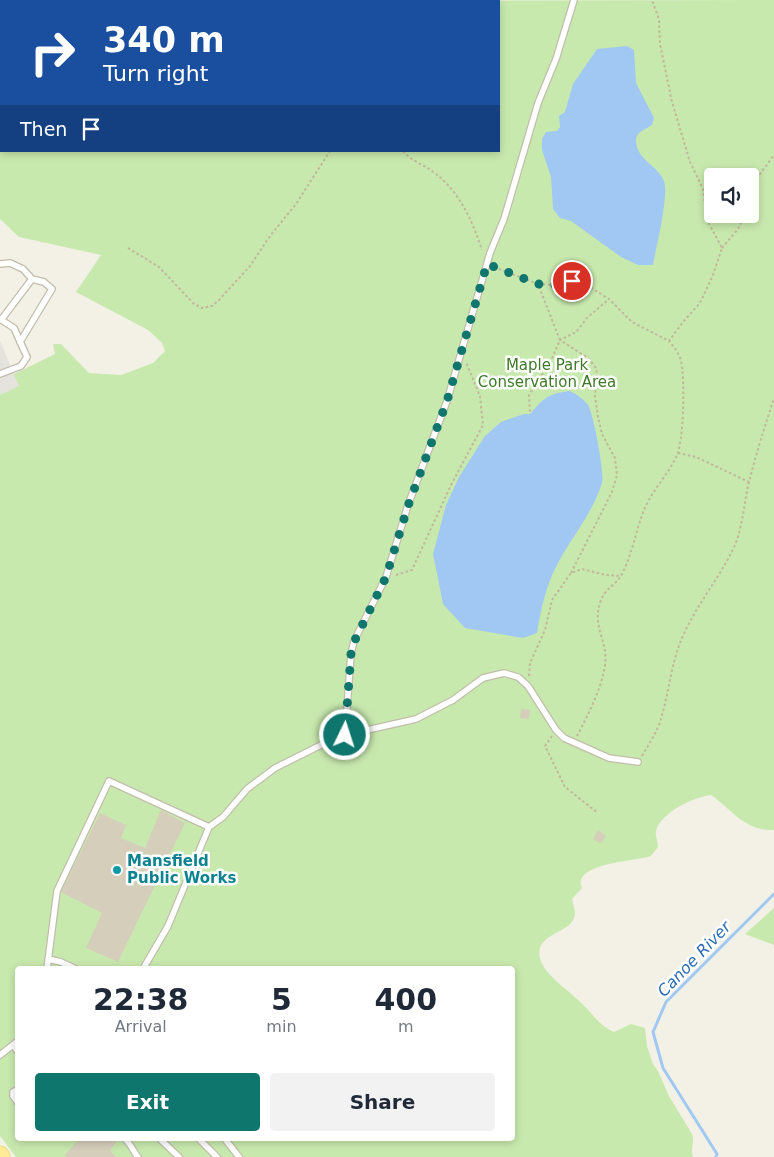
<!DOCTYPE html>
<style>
:root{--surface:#fff;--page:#f2f2f3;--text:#1f2937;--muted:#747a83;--accent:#0f766e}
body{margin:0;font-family:"DejaVu Sans",sans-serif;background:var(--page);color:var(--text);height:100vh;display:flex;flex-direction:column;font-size:19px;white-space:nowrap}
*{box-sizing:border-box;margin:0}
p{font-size:16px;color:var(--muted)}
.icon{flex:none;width:28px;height:28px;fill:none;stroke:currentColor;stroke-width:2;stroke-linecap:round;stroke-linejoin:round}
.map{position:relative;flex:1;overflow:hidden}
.sheet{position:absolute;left:15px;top:966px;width:500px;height:175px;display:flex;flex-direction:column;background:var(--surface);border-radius:5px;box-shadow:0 2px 8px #0003}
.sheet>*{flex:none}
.banner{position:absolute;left:0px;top:0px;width:500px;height:152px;box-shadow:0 2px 8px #0003;background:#1a4fa0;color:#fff;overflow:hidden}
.controls{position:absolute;left:704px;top:168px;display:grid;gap:10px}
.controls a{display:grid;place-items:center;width:55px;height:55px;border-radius:5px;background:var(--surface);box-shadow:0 2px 8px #0003;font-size:25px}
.pin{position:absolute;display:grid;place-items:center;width:42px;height:42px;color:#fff;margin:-21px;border:2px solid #fff;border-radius:50%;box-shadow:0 1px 5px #0007}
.me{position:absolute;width:55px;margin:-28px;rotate:4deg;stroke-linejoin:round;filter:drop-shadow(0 0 4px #0008)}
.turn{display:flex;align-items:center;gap:18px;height:105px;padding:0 20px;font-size:22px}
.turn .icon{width:65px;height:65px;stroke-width:2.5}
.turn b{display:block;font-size:35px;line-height:42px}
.then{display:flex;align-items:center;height:48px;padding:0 20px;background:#0003;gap:10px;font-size:19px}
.eta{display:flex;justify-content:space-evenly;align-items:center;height:85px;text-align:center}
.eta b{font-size:30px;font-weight:800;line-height:35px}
.action{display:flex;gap:10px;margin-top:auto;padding:10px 20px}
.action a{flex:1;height:58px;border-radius:5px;background:var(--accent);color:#fff;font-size:20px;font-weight:800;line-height:58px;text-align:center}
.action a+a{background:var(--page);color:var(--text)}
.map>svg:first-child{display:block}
.industrial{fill:#e6e2db}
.green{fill:#c8e9ae;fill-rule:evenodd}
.parking{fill:#e4e3de}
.water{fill:#a1c8f2}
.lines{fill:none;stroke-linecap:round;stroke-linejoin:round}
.stream{stroke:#a1c8f2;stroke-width:3}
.building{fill:#d5cebb}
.service-casing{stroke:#c2bdab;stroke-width:8}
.primary-casing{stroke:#e6cd61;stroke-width:19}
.path{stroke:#c1b799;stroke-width:2;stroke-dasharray:2.5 2.5;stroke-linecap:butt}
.service{stroke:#fff;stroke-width:5.5}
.primary{stroke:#ffec94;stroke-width:18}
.route{stroke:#0f766e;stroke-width:9;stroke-dasharray:0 16.2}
.culture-dot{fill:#0f9aa8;stroke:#fff;stroke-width:2}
.labels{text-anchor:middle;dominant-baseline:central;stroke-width:5;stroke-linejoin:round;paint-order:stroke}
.park-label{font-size:15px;fill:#3d7a27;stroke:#fff}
.culture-label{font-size:15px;font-weight:bold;fill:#0d838f;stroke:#fff;text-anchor:start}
.water-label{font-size:16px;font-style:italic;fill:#2c6cb5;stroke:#fff}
</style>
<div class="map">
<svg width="774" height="1157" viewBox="0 0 774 1157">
<rect width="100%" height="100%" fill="#f3f1e6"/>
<path class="industrial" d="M66,0H258L257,1Z"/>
<path class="green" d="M0,0L68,1H1V151H499V1H257L774,0V830C746,832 731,809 711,795C694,797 661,812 656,831C655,835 658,842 658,847L651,856C638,861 571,863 582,888L572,899C573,904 575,909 575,914C574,931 545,932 540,948C534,968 565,987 577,999C590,1010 598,1025 614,1032L631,1024L645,1028L647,1046L653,1064L658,1071L669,1096L692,1134C695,1142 690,1150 693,1157H16L0,1136V381L55,354L53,344H61L89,373L121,375L153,363L165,351L162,343L148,330L76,292L101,255L19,237L0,219ZM712,176H750V214H712ZM18,969H512V1139H18Z
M774,908V945L745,934Z"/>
<path class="parking" d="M0,341L19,386L0,395Z"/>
<path class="water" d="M627,46L634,50L636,83L654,118L652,125C646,129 636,132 636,140C636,160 658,165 664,181C669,196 656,248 653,265H638L621,257L571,221L560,218L553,209L551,177L542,150V139L546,132L557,131L560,127L559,116L565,112L573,84L597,49Z
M569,391C576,393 583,399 588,405C593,412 605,474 602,483C592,514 573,535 558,563C546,585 541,609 537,633L523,638L465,628L443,604L433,554L446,505L459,477L485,436L501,422L524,414H530C544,398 547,394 569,391Z"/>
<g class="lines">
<path class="stream" d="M716,1157L717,1154L663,1068L653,1032L666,1002L774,894"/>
</g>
<path class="building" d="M521,709L530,710L529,719L520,718Z
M161,810L185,823L118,962L86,948L102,913L61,892L100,813L126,825L121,838L145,848Z
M598,830L606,836L601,844L593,839Z
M79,1139H119L110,1150L116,1157H67L65,1155Z"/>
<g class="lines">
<defs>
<path id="service" d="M0,264L10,263L23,269L32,279L44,282L52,289L20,342
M0,319L14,328L27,357L21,366L0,374
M1,320L32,279
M345,735L351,654L354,641L386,577L408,505L447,401L490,253L504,219L538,103L556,59L574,0
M209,827L223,817L247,789L275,768L325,743L345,735L416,719L453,700L483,678L504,673L518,677L528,686L556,730L564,738L609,758L638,762
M48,959L61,962L76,969
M47,969L57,891L109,781L209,827L168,926L143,969
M13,1045L18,1052
M0,1055L18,1041
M18,1089L13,1092V1096L18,1103
M125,1139C131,1144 133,1151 138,1157
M160,1139L179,1157
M199,1139L217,1157
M225,1139L239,1157"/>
<path id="primary" d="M0,1155L1,1157"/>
</defs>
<use href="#service" class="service-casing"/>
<use href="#primary" class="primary-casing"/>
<path class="path" d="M475,1L476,0
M403,151C411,161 423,164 432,171C459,190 472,220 482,250
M750,192L754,182L774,155
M128,248L159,267L194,304L202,308L212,306L219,300L250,266L270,236L296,204L330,151
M722,248L738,229L745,214
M494,267L538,284L560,340L551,361L529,395L530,413
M538,284L554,285L572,281L582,282L609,299L632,322L669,341L683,322L700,303L713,275L722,248L707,220L703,189L690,162L672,102L660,44L659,19L652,0
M678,453L696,457L749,482
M571,573L612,492L617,475L615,458L602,434L598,417L595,396L597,374L596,368L588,358L560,340L576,332L587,318L609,299
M396,575L412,570L451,485L483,425L480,396L466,362
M529,676L530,663L545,630L552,600L571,573L582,569L606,575L621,576
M552,736L545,746L565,787L598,813
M577,736C588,715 609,675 605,651C602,634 594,622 600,603C605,587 616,586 622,574C632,554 636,531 644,510C652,490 669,474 677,455C684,439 685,378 681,361C679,353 674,347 669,341
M642,756C649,744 657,732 661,719C669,692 671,664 682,638C696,605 720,578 735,545C743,525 744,503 749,482C756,454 765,426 774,398"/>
<use href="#service" class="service"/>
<use href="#primary" class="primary"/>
</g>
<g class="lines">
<path class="route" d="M345,735L351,654L354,642L386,577L408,506L447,401L487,264L538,284L554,285L572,281"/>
</g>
<circle class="culture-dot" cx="117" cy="870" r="5"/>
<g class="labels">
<g class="park-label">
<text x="547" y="365">Maple Park<tspan x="547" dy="17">Conservation Area</tspan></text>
</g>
<g class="culture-label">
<text x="127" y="861">Mansfield<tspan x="127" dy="17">Public Works</tspan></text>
</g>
<g class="water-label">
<text transform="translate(694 959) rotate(-46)">Canoe River</text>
</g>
</g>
</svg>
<div class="controls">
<a><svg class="icon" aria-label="sound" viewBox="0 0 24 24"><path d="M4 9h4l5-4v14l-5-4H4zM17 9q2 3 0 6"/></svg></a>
</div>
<div class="pin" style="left:572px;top:281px;background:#d93025"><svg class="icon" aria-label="arrive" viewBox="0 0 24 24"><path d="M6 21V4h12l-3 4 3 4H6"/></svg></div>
<svg class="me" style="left:345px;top:735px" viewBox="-20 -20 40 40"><circle r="17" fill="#0f766e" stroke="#fff" stroke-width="3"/><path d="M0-11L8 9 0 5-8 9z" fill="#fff"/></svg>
<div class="banner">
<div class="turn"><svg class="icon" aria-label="right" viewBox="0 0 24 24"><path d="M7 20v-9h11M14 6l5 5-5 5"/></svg><div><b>340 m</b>Turn right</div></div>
<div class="then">Then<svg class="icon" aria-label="arrive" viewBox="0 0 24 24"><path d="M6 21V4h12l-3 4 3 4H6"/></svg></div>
</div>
<section class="sheet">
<div class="eta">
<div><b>22:38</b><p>Arrival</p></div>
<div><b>5</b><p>min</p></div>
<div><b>400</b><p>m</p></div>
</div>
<div class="action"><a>Exit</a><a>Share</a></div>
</section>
</div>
